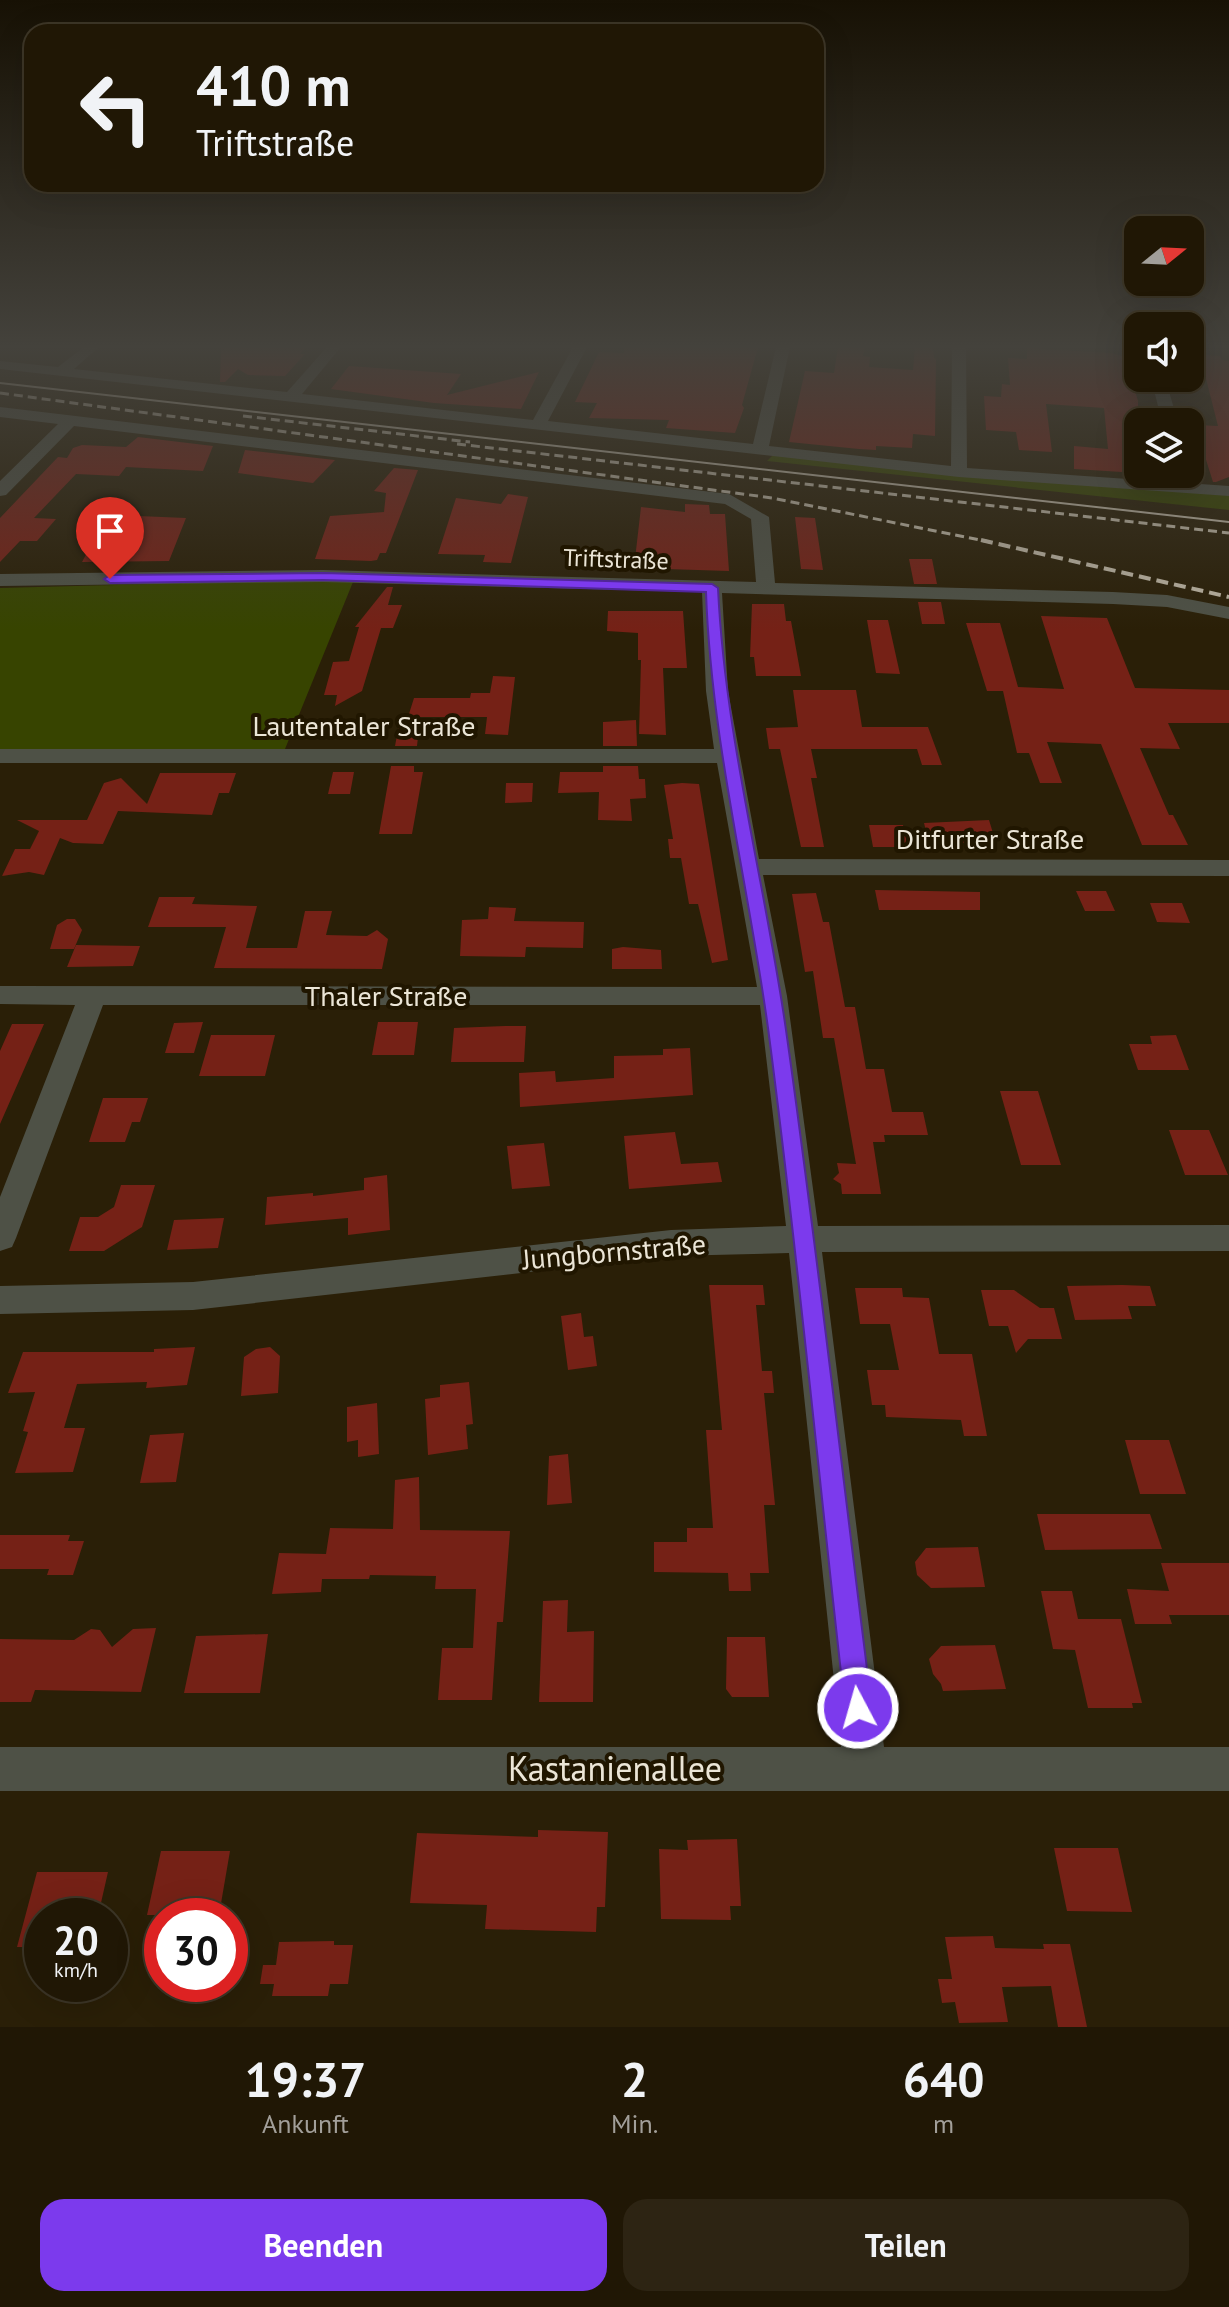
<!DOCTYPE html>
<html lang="de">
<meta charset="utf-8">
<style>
:root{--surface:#201705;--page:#2d2413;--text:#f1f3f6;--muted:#a29f9a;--line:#3d3627;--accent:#7c3aed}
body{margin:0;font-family:"PT Sans",sans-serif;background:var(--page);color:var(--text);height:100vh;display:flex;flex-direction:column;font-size:30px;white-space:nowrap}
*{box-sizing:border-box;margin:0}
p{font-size:26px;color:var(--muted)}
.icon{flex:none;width:44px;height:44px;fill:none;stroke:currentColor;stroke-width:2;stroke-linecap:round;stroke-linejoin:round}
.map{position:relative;height:2027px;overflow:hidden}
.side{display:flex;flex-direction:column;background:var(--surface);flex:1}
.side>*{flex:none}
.guide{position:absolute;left:24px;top:24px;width:800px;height:168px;border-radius:24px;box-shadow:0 8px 32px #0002,0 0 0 2px var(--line);background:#201705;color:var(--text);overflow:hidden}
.needle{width:52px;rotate:72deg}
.controls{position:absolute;left:1124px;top:216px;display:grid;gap:16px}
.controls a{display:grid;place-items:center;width:80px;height:80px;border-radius:16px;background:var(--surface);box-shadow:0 8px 32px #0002,0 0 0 2px var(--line);font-size:40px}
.speed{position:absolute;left:24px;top:1898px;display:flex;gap:16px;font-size:40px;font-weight:700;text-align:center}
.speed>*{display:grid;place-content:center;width:104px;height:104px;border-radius:50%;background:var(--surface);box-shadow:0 8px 32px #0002,0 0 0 2px var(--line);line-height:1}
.speed small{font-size:20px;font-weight:400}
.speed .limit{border:12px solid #d22;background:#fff;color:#111}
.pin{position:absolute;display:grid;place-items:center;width:68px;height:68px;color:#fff;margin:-82px -34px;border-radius:50% 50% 50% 0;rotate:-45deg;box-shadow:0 0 8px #0007}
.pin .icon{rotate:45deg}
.me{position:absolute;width:88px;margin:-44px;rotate:354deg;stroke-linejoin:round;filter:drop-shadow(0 0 6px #0008)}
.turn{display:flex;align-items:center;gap:28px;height:168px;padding:0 40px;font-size:36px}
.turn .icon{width:104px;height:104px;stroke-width:2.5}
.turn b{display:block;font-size:56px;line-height:68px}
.eta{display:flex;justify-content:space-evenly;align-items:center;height:136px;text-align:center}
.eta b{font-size:48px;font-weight:600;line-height:56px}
.action{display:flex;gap:16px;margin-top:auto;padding:16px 40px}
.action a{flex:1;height:92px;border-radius:24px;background:var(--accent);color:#fff;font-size:32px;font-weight:600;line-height:92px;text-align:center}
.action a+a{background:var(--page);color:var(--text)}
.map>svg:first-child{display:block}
.green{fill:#374400}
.building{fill:#752116}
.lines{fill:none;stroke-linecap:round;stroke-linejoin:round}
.street{fill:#4e5146;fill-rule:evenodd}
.tram{stroke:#bcb4a3;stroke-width:2}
.rail-far1{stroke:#bcb4a3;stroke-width:3;stroke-dasharray:9 5;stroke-linecap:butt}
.rail{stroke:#bcb4a3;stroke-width:4;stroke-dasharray:12 6;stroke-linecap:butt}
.route{fill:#7c3aed;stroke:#51269a;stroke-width:2}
.labels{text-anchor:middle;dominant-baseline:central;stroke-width:8;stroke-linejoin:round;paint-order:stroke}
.far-street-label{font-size:24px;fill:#ebe5d6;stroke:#201600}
.street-label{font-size:28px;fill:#ebe5d6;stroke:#201600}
.near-street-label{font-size:34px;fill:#ebe5d6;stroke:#201600}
</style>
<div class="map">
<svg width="1229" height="2027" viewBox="0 0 1229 2027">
<rect width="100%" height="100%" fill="#2a1f07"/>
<path class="green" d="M774,454L1229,494V510L767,461Z
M299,580L353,582L285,749L0,750V588Z"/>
<path class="building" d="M221,347H306L300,354H305L285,376L248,375L238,369L225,382H220Z
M624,347H758L742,405L744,408L735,433L666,428L669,420L589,418L597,403L575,402L599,352L624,353Z
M838,347H865L863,356L870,357L869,367L913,370L915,347H933L934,358L936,359L935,436L913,434L912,448L876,446V450L859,449L789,442L805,371L834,373Z
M1027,348L1111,353L1125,357L1138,401V418H1134L1138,473L1074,469V446L1108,449L1104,408L1046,404L1052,452L1019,450L1016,432L986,430L984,396L1001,397L1002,384L1010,385L1008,358L1027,359Z
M1200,355L1220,356L1222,360L1229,361V477L1216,482H1213L1196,428L1197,425L1218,426Z
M349,366L461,374L447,395L539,372L521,409L434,403L331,389Z
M138,437L213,446L203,471L126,467L119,476L76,474L34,518L56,519L37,541H20L0,562V518L58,457L67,458L73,448L82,445L126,447Z
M245,450L335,460L313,483L238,473Z
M394,468L418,470L386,553H380L377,560L371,561L315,559L330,516L384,512L386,493L374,491Z
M508,494L528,497L511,563L483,562L485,555L438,554L456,498L501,504Z
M685,504L709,505L710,514H725L729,571L634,568L641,507L685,512Z
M115,515L186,518L169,561L82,562L104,521H110Z
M795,517L815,518L823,570L801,569Z
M909,559H932L937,584H914Z
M387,587H393L388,605H402L393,628H381L362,691L335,706L337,695H324L333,662L349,661L359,627H355Z
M918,602H941L945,624H922Z
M752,604H784L786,621H791L801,676H756L754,657H750Z
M608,611H683L687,668H663L666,735L639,734L641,660H638V633L607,631Z
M1041,616L1107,618L1135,688L1229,690V723H1168L1180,749L1140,748L1169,815H1173L1188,845H1142L1101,744L1047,742L1062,783H1040L1029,753H1017L1003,691H987L966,623H1000L1018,687L1064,689Z
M867,620H888L900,674L876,673Z
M493,676L515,677L508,735L485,734L487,717H408L414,698H470L471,693H490Z
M793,690H856L862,727H928L942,765H922L917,749H811L817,778H811L824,847H801L780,749H769L766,728L798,727Z
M400,719H420L417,746H395Z
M636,720L637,746H603V722Z
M391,766H414V772H423L412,834H379Z
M603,766H638L639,779H645L646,798L630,799L632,821L598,820L599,792L558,793L560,772H603Z
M333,772H354L350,794H328Z
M160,773H236L229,793H219L212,815L118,811L103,844L73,843L60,838L44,875L29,872L2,876L15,849H30L39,831L17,820H87L104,783L121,778L147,804Z
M506,783H533L532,802L505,803Z
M682,783L699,784L728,960L712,963L698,904H689L681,858H670L668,839H673L664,785Z
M989,820L996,843H929L924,823Z
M869,825H903L908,847H873Z
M875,890L980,892V910H879Z
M1076,891H1106L1115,911H1085Z
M816,893L823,922H829L845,1007H855L866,1069H884L892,1112H923L928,1135H884L885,1142H873L881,1194H842L841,1184L833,1179L839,1173L837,1163L856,1164L834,1038H823L813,971L805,972L792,894Z
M159,897H195L192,904L257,906L246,948H297L305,911H332L326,935L367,936L377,930L388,939L382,969L214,968L226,927H148Z
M1150,903H1182L1190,923L1157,922Z
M489,907L516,908L514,921L584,922L583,948L526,947L525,957L460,956L462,920L488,919Z
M67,919H75L82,930L74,949H50L57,925Z
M76,945L140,946L133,966L67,967Z
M623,947L661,950L662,969H612V949Z
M203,1022L194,1053H165L174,1023Z
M378,1022H418L414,1055H372Z
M12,1024H44L0,1124V1051Z
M505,1026H526L524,1062H451L454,1028Z
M211,1035H275L265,1076H199Z
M1176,1035L1189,1070H1138L1129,1044H1152L1150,1036Z
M690,1048L693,1095L520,1107L519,1073L555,1071L556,1082L614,1078V1056L663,1055V1049Z
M1000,1091H1038L1061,1165H1021Z
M103,1098H148L140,1122H132L125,1142H89Z
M1169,1130H1209L1228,1175H1185Z
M675,1132L681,1164L718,1162L722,1182L629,1189L624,1136Z
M544,1143L550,1186L512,1189L507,1146Z
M387,1175L390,1230L348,1235V1218L265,1225L267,1197L313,1193V1196L364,1190V1178Z
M121,1185H155L142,1227L104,1251H69L80,1217H98L114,1207Z
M224,1218L218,1248L167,1250L174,1220Z
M709,1285H763L765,1305H756L762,1371H772L774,1393H764L775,1505H764L769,1573H750L751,1591H729L728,1573L654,1572V1542H687V1528H713L706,1430H722Z
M1122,1285L1150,1286L1156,1306H1128L1132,1319L1075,1320L1067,1286Z
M855,1288H902L903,1297L929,1298L939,1354H972L987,1436H964L961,1420L886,1417L885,1405H872L867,1370H899L890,1324H860Z
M981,1290H1014L1040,1308H1054L1062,1339H1028L1016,1353L1008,1326H989Z
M581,1313L584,1337L593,1336L597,1366L568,1370L561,1316Z
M195,1347L187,1385L146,1388L147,1382L77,1384L64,1428H85L73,1472L15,1473L28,1432L23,1431L35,1392L8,1393L23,1352H154V1349Z
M270,1347L280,1356L278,1393L241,1396L244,1357L256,1349Z
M469,1382L473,1424L466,1425L468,1449L428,1455L425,1399L440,1397V1385Z
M377,1403L379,1454L358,1457V1440L347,1442V1407Z
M184,1433L176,1482L140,1483L150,1435Z
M1125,1440H1169L1186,1494H1140Z
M568,1454L572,1503L547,1505L549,1456Z
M419,1477L420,1530L510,1531L503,1622H497L492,1700H438L442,1648H473L476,1589H435L436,1576L370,1575L369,1579H322L321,1592L272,1594L279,1553L326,1554L330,1528L393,1529L395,1480Z
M1037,1514H1150L1162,1549L1045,1550Z
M0,1535H70L68,1541H84L73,1575H47L49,1569H0Z
M978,1547L985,1587L931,1588L917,1575L915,1562L926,1548Z
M1161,1563H1229V1615H1169L1172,1624H1135L1127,1589L1169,1591Z
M1041,1591H1072L1078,1619H1121L1142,1703H1132L1133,1708H1088L1075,1650L1053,1649Z
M568,1600L567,1632L594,1631L593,1702H539L543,1601Z
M156,1628L141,1692L35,1690L31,1702H0V1639L74,1640L91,1629L100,1630L112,1647L133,1629Z
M268,1634L260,1693H184L196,1636Z
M727,1637H765L769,1697H732L726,1689Z
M995,1645L1006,1689L943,1691L941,1684L933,1674L929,1659L941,1646Z
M538,1830L608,1832L605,1907H597L596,1932L485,1929L487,1905L410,1903L417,1833L538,1837Z
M737,1839L741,1906H730L731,1920L661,1919L659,1849L688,1850L687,1840Z
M1054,1848H1118L1132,1912L1067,1911Z
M161,1851H230L219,1915H147Z
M37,1872H108L98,1916H42V1947H17Z
M993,1936L995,1948L1044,1949L1043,1944H1070L1087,2027H1058L1051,1986L1002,1987L1008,2022L959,2023L955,2002L942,2003L938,1979H952L945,1937Z
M334,1941V1945H353L348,1984H330L328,1996H272L274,1984H260L263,1965H276L279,1942Z"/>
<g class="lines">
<path class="street" d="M84,347H99L74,369L287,392L327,347H341L302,394L533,420L573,347H587L548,421L753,444L776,347H790L769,446L951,466L952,347H966L967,468L1229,486V496L959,477L0,369V361L58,367Z
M1151,378H1165L1178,422H1162Z
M0,407L729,494L769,517L775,583L1113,592L1167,595L1229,607V619L1167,607L1113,604L722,593L728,691L759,859L1229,860V876L763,875L787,996L818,1226L1229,1225V1251L822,1252L884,1747H1229V1791H0V1747H841L789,1253L671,1256L193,1310L0,1314V1286L193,1282L671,1230L786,1226L760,1005H103L16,1238L12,1247L0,1251V1197L75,1005L0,1004V986L757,987L717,763H0V749H714L706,691L702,592L323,582L0,586V574L323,570L756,582L751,519L725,504L74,426L6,495L0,496V481L58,424L0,417Z"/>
<path class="tram" d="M0,383L1229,522"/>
<path class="rail-far1" d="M0,393L772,498L990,542
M243,416L470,442
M457,444L1229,533"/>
<path class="rail" d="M981,540L1229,597"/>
</g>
<linearGradient id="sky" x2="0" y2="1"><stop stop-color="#171104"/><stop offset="0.55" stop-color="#44423c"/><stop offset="1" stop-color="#44423c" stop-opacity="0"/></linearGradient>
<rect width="1229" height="630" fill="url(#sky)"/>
<path class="route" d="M323,573L712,584L718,588C725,738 765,882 786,1030C818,1255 843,1482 872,1708L868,1717L858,1722L849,1717L845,1708C819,1481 798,1254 768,1028C748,882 711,739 706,592L323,580L110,583L104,579L110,575Z"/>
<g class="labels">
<g class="far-street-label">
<text transform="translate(616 559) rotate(2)">Triftstraße</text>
</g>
<g class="street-label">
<text x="364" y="725">Lautentaler Straße</text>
<text x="990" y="838">Ditfurter Straße</text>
<text x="386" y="995">Thaler Straße</text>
<text transform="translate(614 1251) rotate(-5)">Jungbornstraße</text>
</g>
<g class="near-street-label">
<text x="615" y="1768">Kastanienallee</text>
</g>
</g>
</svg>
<div class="controls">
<a><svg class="needle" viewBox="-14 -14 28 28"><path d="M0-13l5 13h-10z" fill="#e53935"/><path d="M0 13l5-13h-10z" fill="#a29f9a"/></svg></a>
<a><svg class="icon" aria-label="sound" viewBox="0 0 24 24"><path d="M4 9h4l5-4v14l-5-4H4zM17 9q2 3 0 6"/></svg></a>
<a><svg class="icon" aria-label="layers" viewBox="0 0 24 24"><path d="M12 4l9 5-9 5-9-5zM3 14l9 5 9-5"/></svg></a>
</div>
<div class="speed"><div>20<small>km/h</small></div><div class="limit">30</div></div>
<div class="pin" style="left:110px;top:579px;background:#d93025"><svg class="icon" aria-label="arrive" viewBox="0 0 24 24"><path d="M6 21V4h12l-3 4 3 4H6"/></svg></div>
<svg class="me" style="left:858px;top:1708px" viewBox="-20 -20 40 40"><circle r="17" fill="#7c3aed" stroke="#fff" stroke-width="3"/><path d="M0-11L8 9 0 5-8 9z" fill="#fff"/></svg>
<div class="guide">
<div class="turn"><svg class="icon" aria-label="left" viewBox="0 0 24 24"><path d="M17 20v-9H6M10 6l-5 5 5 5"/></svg><div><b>410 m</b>Triftstraße</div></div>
</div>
</div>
<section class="side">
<div class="eta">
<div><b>19:37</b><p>Ankunft</p></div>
<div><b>2</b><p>Min.</p></div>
<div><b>640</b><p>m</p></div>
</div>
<div class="action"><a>Beenden</a><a>Teilen</a></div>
</section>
